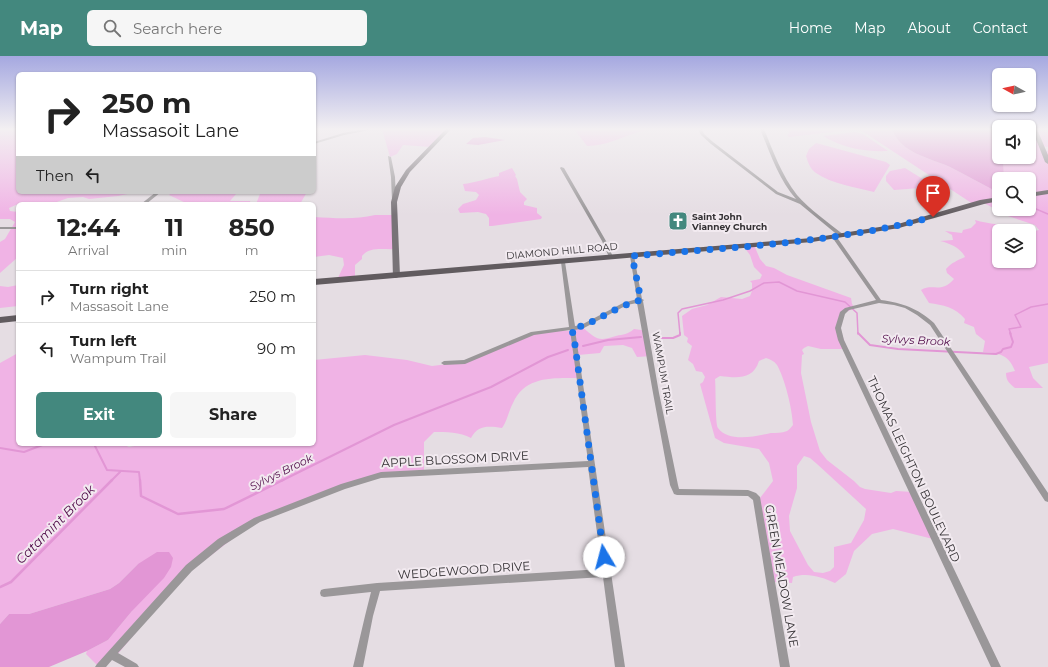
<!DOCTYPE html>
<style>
:root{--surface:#fff;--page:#f6f6f6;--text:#222;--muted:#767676;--line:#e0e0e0;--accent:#43887e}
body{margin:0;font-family:Montserrat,sans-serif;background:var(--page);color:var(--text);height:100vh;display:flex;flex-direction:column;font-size:15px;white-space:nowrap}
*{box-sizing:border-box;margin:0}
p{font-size:13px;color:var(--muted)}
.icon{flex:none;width:22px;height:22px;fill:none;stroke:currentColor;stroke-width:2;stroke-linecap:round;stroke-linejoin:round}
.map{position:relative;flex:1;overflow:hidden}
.drawer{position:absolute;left:16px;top:146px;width:300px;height:244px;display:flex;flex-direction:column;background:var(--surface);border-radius:6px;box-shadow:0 1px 3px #0004}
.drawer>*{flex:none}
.banner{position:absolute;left:16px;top:16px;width:300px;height:122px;border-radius:6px;box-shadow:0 1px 3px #0004;background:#fff;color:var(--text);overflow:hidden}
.needle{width:26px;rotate:278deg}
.tools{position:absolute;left:992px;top:12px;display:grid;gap:8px}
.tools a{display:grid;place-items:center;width:44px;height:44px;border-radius:6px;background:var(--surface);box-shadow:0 1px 3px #0004;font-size:20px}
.pin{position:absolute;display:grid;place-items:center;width:34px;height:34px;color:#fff;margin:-41px -17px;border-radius:50% 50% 50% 0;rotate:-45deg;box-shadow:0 0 4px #0007}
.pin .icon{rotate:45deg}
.me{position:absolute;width:44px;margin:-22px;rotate:352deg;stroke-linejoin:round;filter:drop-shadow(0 0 3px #0008)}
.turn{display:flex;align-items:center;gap:14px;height:84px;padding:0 20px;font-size:18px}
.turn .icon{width:52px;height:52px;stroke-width:2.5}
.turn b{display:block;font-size:28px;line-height:34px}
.then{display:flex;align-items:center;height:38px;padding:0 20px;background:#0003;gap:8px;font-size:15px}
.eta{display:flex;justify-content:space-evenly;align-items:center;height:68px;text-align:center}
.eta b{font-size:24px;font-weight:700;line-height:28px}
.action{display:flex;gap:8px;margin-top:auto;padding:8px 20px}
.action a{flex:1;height:46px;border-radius:6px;background:var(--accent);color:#fff;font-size:16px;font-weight:700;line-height:46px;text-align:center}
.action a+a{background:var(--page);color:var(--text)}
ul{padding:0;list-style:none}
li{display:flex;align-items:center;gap:12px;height:52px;padding:0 20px;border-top:1px solid var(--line)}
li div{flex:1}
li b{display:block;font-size:15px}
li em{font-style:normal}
header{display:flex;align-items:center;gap:24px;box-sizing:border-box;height:56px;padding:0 20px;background:var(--accent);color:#fff}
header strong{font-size:19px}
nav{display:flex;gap:22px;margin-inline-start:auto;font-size:14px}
.search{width:280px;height:36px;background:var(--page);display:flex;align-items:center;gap:10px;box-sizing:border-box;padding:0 14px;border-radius:6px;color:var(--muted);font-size:15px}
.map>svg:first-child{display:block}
.green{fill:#f0b3e5;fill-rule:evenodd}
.water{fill:#e296d5}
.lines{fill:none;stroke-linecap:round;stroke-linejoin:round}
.stream-far2{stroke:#e296d5;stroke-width:1.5}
.stream-far1{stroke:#e296d5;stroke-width:2}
.stream{stroke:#e296d5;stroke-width:2.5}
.street{fill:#9a9799;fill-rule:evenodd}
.secondary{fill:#787377;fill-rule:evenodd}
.primary{fill:#615b5f;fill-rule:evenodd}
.route{stroke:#1a73e8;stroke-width:7;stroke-dasharray:0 12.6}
.labels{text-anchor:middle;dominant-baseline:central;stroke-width:4;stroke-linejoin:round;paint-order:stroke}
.far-poi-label{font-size:9px;font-weight:bold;fill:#343134;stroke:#f2eaf0;text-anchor:start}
.street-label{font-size:10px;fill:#343134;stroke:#f2eaf0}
.water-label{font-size:11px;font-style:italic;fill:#4f0a48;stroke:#f2eaf0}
.near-street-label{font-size:12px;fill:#343134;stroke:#f2eaf0}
.near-water-label{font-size:13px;font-style:italic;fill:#4f0a48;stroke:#f2eaf0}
</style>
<header>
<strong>Map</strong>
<div class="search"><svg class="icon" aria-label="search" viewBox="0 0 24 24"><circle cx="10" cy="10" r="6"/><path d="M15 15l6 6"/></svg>Search here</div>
<nav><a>Home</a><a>Map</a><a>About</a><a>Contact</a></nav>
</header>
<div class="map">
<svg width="1048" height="611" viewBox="0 0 1048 611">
<rect width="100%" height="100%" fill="#e5dde3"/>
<path class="green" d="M0,73H18V136H137L118,140L89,143L83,141L68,142L51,148H18L9,152L10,155L18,156V201L0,217V186L5,183L15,166L10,163H0Z
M382,73H449L431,91L403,89L397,98L390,101Z
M574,73H654C649,74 644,75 639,76C621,81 606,90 587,90Z
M787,73H858L789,81L787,79L789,77Z
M859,73H892C900,97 930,102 950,111C966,119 982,128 999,137V153H1029V123H1004L1003,101H1029V73L1048,76V91L1042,90L1044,94L1048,95V307L1029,311L1033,322L1043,332H1015C1010,328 1006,325 1006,317L1015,315C1009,299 1000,297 983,296L985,285L976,278L974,271L964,267L965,263C955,251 943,249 929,247L921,234C933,227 941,238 954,223L947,217L946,213C951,207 958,204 965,201C961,192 949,187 940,185L953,184L952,179L945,175L962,177L963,174L971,172L976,167L975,164C991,169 1008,168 1024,175H999V205H1029V176L1039,174L1035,169L1008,160L982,146L973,148Z
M855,76L863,78L888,95C865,96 843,92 823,80Z
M816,87L886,106L890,109L874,136C855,131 832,128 816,117C810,113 808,106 806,100L809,93Z
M512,112L516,119L515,120L517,123L520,136L527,143L524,146V149L537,152V157L542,161L541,163L492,170H489V162L486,158L478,156L460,157L458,153L463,148L476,144L479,139L476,136L465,135L463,128C475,127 487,122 499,120V117Z
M905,112L934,130L933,131L894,134L886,125V120L890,115Z
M172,136H307L300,148H256L260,138H236L230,145H250L251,148H188L169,139Z
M375,159H395L396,193C384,194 370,190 362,200V203L355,209V223L337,224L344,209L343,202L329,199L314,201V161C334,162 355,164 375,159Z
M754,189L760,203L766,210L774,212L787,219L851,242L852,248L855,252L842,258L838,267L847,293H821L808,290L804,292L802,294L804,298L802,299L801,317L811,366L820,395L827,404L854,425L860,431L865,433L891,437L896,435L913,436L937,484L893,473L872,478L854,495L846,518L835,527C822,521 807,516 793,521L792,527L774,526L757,446L773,425L769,407L759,393L724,387L715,382L700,328L703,326L705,321L702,316L696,315L693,308L688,304L692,290L687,286L688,282L684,279L682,260L692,253L707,249L721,241L742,243L750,240L752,235V227L750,225L760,223L762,219L754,211L750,199L744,191ZM766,302C770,303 774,305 777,309C785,323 792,352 793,369C791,371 789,374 787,375C782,377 776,377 771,377C756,380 729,387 718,372C715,368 716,331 715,323L720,320C737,322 753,324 759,305ZM804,400L810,402L817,408L866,453L864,464L851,487L834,491V511L830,515L823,517L814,516L808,509L790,475L789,460L797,432V410Z
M18,229V250L0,252V230L8,231Z
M582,271C597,283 597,286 616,280C624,278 627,279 634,273L648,275L652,300L637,301L632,292L623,289L604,290L600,297L578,299L581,322C555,322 525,319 513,347C508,356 508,364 502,372C488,370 478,369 471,382C460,376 446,376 434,376L424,386V414L380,418L249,470L183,521L116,600L103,611H99L86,598L87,595L108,584L132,555L138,508L119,527L110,533L29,558H9L0,568V307L18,297V388H122L129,391L145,388H314V304L365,299L407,304L432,310L464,306L535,277L553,274L571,275Z"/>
<path class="water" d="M892,73H991L999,93V101H1003L1004,123H999V137C982,128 966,119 950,111C930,102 900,97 892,73Z
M485,81L505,84L478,89L466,88L473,82Z
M157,496H169L173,502L171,511L164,522L132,555L108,584L87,595L49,611H0V568L9,558H29L110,533L119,527L138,508Z"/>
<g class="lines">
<path class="stream-far2" d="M1029,150L1048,158
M680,278L678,257L682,253L723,244L750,235L764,227L779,226L797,235L845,246L857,257L858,278
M1011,278L1009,273L1021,271L1015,259L1031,251L1048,248"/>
<path class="stream-far1" d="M858,277L870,289L898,293L996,298L1001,296L1003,293L1011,291L1013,286L1010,277
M656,282H673L680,279V277
M583,290L608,284L641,281
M94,388L107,414L139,416L140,425
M0,392L24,396L45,388
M111,425L120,416
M281,425L394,369L491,331L548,301L568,294"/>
<path class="stream" d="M140,424L141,440L178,458L224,453L283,424
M0,531L11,526L112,424"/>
<path class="street" d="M365,73H375L344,79L314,88V86L343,77Z
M698,73H702L704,78L713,86L778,136L796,143C779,124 770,97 760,73H764C773,95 782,120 797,139C809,153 829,167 844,179V181H840L800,148L776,138L711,88L701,79Z
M388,100L391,101L395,121L396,144L394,145L392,144L391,121Z
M561,111L564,112L606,185L613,201V202H611L609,201L602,185L560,112Z
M156,136H161L146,148H141Z
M0,171H18V173H0Z
M832,180H836L881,244C903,247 917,252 934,267L1048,437V446L1045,445L930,269L917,259L905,252L894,249L879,247L849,254L845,258L841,272L844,284L1001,611H991L838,284L835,272L840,256L845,252L876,244L832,181Z
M630,199H632L634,200L642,243L644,244L643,245L659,337L678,429L679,433L748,434L756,437L760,441L790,611H780L753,444L748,440L677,439L674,438L670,429L653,337L637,247L627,249L584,272L575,274L625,611H615L603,521L380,535L373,560L363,611H353L365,560L371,536L324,541L321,540L320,537L321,534L324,533L377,527L602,513L588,411L381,422L345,433L260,466L224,489L192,515L118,597L137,608L139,611H125L112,604L106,611H95L97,608L186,509L218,483L254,462L341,428L381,416L588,405L570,274L534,279L465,308L444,309L441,307L444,305L464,304L531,276L569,271L561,206V205H565V206L575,270L581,269L623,247L637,243L630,200Z"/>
<path class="secondary" d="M446,73H451L410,116L401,131L397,146L400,220L396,222H393L391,146L395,131L406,114Z
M1032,73H1037L1048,99V108L1045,106Z"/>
<path class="primary" d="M1048,134V138L1029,141V137Z
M999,141V145L984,148L899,172L812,186L314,229V223L812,182L898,168L980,144Z
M18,259V265L0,267V261Z"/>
</g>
<linearGradient id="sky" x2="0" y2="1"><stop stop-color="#a5a8e0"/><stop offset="0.46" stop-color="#f3f0f2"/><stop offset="1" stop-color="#f3f0f2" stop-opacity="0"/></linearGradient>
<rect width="1048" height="159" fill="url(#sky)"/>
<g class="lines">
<path class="route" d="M604,501L575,289L572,273C596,267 616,250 641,244L632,200C733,191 835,187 933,161"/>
</g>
<defs>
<symbol id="church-square" viewBox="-11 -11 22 22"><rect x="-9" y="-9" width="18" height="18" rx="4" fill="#43887e" stroke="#f2eaf0"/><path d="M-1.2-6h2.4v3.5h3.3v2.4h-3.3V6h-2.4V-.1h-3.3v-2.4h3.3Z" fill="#fff"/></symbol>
</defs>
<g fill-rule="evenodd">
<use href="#church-square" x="667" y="154" width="22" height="22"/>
</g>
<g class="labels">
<g class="far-poi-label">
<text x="692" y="160">Saint John<tspan x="692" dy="10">Vianney Church</tspan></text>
</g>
<g class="street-label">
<text transform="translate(562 195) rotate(-5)">DIAMOND HILL ROAD</text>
<text transform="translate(663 317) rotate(80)">WAMPUM TRAIL</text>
</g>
<g class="water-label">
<text transform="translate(916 284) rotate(3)">Sylvys Brook</text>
<text transform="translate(281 416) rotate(-26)">Sylvys Brook</text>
</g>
<g class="near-street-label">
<text transform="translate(455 403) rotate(-3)">APPLE BLOSSOM DRIVE</text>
<text transform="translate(914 413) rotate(65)">THOMAS LEIGHTON BOULEVARD</text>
<text transform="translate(464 514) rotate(-4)">WEDGEWOOD DRIVE</text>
<text transform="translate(782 520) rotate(80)">GREEN MEADOW LANE</text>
</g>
<g class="near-water-label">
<text transform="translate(55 468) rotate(-45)">Catamint Brook</text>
</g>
</g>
</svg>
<div class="tools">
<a><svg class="needle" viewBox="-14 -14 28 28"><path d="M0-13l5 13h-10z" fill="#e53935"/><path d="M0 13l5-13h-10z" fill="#767676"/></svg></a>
<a><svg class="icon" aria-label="sound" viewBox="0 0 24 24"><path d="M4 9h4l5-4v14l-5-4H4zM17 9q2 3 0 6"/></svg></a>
<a><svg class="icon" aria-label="search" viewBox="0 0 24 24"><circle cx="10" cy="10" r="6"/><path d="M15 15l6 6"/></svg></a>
<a><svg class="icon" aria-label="layers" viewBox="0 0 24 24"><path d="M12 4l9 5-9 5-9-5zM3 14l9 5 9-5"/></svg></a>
</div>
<div class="pin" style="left:933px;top:161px;background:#d93025"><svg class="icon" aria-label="arrive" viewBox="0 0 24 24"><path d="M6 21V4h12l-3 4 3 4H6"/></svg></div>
<svg class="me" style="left:604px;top:501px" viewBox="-20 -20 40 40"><circle r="19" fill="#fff"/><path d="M0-13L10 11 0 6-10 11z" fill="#1a73e8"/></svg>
<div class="banner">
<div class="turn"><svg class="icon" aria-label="right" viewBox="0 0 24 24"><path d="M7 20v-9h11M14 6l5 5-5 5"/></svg><div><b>250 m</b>Massasoit Lane</div></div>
<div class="then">Then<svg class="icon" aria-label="left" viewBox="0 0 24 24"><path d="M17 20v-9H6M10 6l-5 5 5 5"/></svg></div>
</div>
<section class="drawer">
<div class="eta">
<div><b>12:44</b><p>Arrival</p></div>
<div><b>11</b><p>min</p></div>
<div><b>850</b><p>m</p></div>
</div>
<ul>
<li><svg class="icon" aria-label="right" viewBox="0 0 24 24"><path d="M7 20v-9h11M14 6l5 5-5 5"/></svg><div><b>Turn right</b><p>Massasoit Lane</p></div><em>250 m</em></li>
<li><svg class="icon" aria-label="left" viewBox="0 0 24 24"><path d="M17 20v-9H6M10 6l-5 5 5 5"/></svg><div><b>Turn left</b><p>Wampum Trail</p></div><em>90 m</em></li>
</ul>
<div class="action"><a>Exit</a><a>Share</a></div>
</section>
</div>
